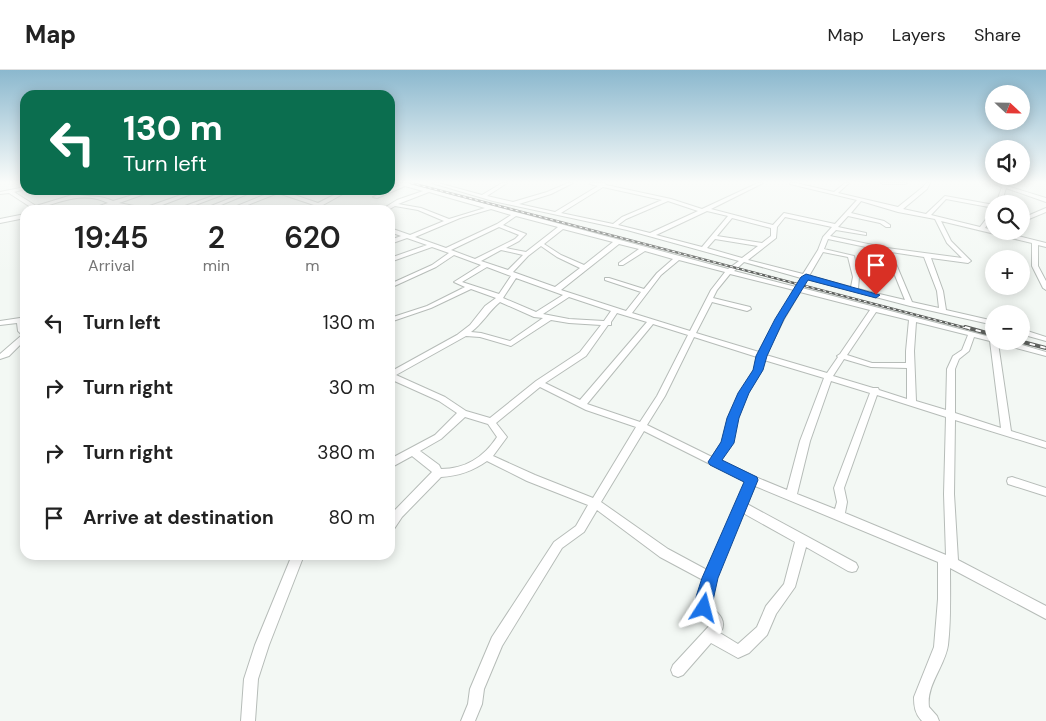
<!DOCTYPE html>
<meta charset="utf-8">
<style>
:root{--surface:#fff;--page:#f2f2f2;--text:#222;--muted:#767676;--line:#e0e0e0}
body{margin:0;font-family:"DM Sans",sans-serif;background:var(--page);color:var(--text);height:100vh;display:flex;flex-direction:column;font-size:19px;white-space:nowrap}
*{box-sizing:border-box;margin:0}
p{font-size:16px;color:var(--muted)}
.icon{flex:none;width:28px;height:28px;fill:none;stroke:currentColor;stroke-width:2;stroke-linecap:round;stroke-linejoin:round}
.map{position:relative;flex:1;overflow:hidden}
.panel{position:absolute;left:20px;top:135px;width:375px;height:355px;display:flex;flex-direction:column;background:var(--surface);border-radius:15px;box-shadow:0 2px 12px #0003}
.panel>*{flex:none}
.banner{position:absolute;left:20px;top:20px;width:375px;height:105px;border-radius:15px;box-shadow:0 2px 12px #0003;background:#0b6e4f;color:#fff;overflow:hidden}
.needle{width:32px;rotate:112deg}
.tools{position:absolute;left:985px;top:15px;display:grid;gap:10px}
.tools a{display:grid;place-items:center;width:45px;height:45px;border-radius:50%;background:var(--surface);box-shadow:0 2px 12px #0003;font-size:25px}
.pin{position:absolute;display:grid;place-items:center;width:42px;height:42px;color:#fff;margin:-51px -21px;border-radius:50% 50% 50% 0;rotate:-45deg;box-shadow:0 0 5px #0007}
.pin .icon{rotate:45deg}
.me{position:absolute;width:55px;margin:-28px;rotate:9deg;stroke-linejoin:round;filter:drop-shadow(0 0 4px #0008)}
.turn{display:flex;align-items:center;gap:18px;height:105px;padding:0 20px;font-size:22px}
.turn .icon{width:65px;height:65px;stroke-width:2.5}
.turn b{display:block;font-size:35px;line-height:42px}
.eta{display:flex;justify-content:space-evenly;align-items:center;height:85px;text-align:center}
.eta b{font-size:30px;font-weight:600;line-height:35px}
ul{padding:0;list-style:none}
li{display:flex;align-items:center;gap:15px;height:65px;padding:0 20px}
li div{flex:1}
li b{display:block;font-size:19px}
li em{font-style:normal}
header{display:flex;align-items:center;gap:30px;box-sizing:border-box;height:70px;padding:0 25px;background:var(--surface);border-bottom:1px solid var(--line)}
header strong{font-size:24px}
nav{display:flex;gap:28px;margin-inline-start:auto;font-size:18px}
.map>svg:first-child{display:block}
.lines{fill:none;stroke-linecap:round;stroke-linejoin:round}
.minor-casing{stroke:#b6bcb8;stroke-width:2}
.minor{fill:#fff;fill-rule:evenodd}
.rail-far1-casing{stroke:#5e615e;stroke-width:2.5}
.rail-casing{stroke:#5e615e;stroke-width:4}
.rail-far1{stroke:#fff;stroke-width:1;stroke-dasharray:3;stroke-linecap:butt}
.rail{stroke:#fff;stroke-width:2;stroke-dasharray:5.5;stroke-linecap:butt}
.route{fill:#1a73e8;stroke:#114b97}
</style>
<header>
<strong>Map</strong>
<nav><a>Map</a><a>Layers</a><a>Share</a></nav>
</header>
<div class="map">
<svg width="1046" height="651" viewBox="0 0 1046 651">
<rect width="100%" height="100%" fill="#f3f8f4"/>
<g class="lines">
<defs>
<path id="minor" d="M397,113H407L728,199L739,191L627,160L493,131L432,113H438L482,125L502,113H507L487,126L513,132L547,122L568,113H573L551,124L519,134L555,142L598,116L590,114V113H604L606,115L671,129L702,139L758,113H763L711,139L773,155L784,143L835,154L857,130L790,114V113H796L834,122L845,113H849L838,123L898,137L923,117L926,113H930L927,119L903,139L926,144L945,126L994,135V138L946,129L931,145L980,157L994,139V145L985,158L1046,173V177L1038,175V196L1046,211V220L1043,218L1032,196V173L941,151L951,171L971,191L968,193L931,188L943,221L946,240L994,251V255L910,236L807,209L802,218L994,268V271H1008L1046,282V286L998,273L1011,361L1046,372V378L955,350L954,424L958,490L1046,536V549L950,498C950,523 951,550 948,575C945,596 926,615 929,637L937,646L939,651H922C915,644 914,636 914,627L934,577L938,529V492L755,416L747,434L856,493L858,497L856,501L852,502L848,501L806,477L795,517L776,544L767,565L749,583L738,588L711,573L683,605L678,607L673,605L671,600L673,595L710,555V552C693,536 696,531 703,510L660,487L597,440L584,462L562,478L502,576L484,619L482,634L475,651H461L468,634L470,619L492,567L554,472L576,456L588,435L527,411L487,391C473,401 458,406 441,407L402,447L394,459L390,461V447L394,441L432,402L412,386L390,398V389L435,365L457,343L439,331L390,309V302L457,265L470,255L485,236L496,228L471,219L431,238L390,252V248L427,236L465,217L454,212L481,195L454,185L436,197L390,218V214L432,195L449,183L432,177L390,192V188L427,175L407,168L390,174V170L401,166L390,162V158L410,165L444,151L418,140L395,136L388,140H381L397,130L423,121L405,116L377,128L373,127L400,115ZM603,117L662,130L622,147L613,154L561,143ZM429,122L485,138L449,149L421,138L398,134ZM668,131L698,141L650,163L618,155L626,149ZM861,131L898,142L935,149L947,173L962,188L887,178L830,166L836,160L866,165V163L838,157L848,146L880,153L886,157H890V155L884,151L851,143ZM491,139L511,145L497,154L446,178L415,167L460,148ZM707,141L728,146L702,177L656,165ZM516,146L558,157L526,182L506,178L519,171L526,164L503,155ZM785,147L832,157L823,167L818,180L803,204L748,190L776,168L777,157ZM732,148L771,158V166L762,173L717,166ZM499,157L519,165L515,169L475,189L451,180ZM563,159L613,172L584,195L561,185L544,174ZM715,169L758,176L742,188L707,178ZM828,169L885,181L905,230L858,219L859,207L854,186L824,179ZM619,174L639,179L619,193V195H623L645,181L673,189L657,203L644,219L609,208H605V210L641,222L626,241L561,220ZM541,176L557,187L580,198L555,217L513,202L528,186ZM501,180L523,185L508,200L481,191ZM823,182L848,187L853,207L851,217L809,206ZM891,182L924,187L937,221L939,238L912,232ZM679,190L725,202L711,220L690,261L632,243L661,205ZM744,192L801,208L796,217L734,201ZM487,197L511,206L499,224L462,212ZM730,204L794,220L759,282L696,263L712,232L747,241L751,239L750,237L713,228L717,220ZM516,208L563,225L536,242L503,228ZM800,222L870,240L840,284L837,286L838,287L827,303L766,285L784,249ZM569,227L611,241L604,251L569,249L543,244ZM500,232L534,247L543,248L510,271L481,263L471,262C482,254 489,241 500,232ZM876,242L909,250L906,281V293H872L847,285ZM617,243L647,252L580,330L545,313L586,286L608,255H611V252ZM551,250L569,253L601,255L580,282L536,311L490,348L466,341L445,327L396,305L466,266L480,267L511,276ZM916,252L968,265L962,280L953,286L947,299L946,340L916,331L914,281ZM653,254L688,265L657,326L640,352L587,334ZM694,267L757,287L754,300L740,323L728,348L722,372L712,387L647,355L665,326ZM974,267L990,271L1001,358L955,343V299L959,289L969,281ZM844,289L871,297L907,298V329L879,320L878,318H873L833,306ZM764,290L824,308L800,371L787,420L753,406L720,390L732,373L738,348L748,323L762,300ZM831,311L870,323L834,418L837,432L835,439L797,424L810,371ZM540,317L586,340L636,357L593,428L535,405L493,386L507,367L496,353ZM877,325L946,347L944,424L946,485L845,443L847,432L844,418ZM465,347L488,354L497,367C484,387 465,399 441,399L439,395L420,381L441,369ZM644,361L746,412L707,500L668,479L601,432ZM743,443L795,472L784,514L766,536L757,557L738,574L720,563C728,552 719,543 710,536C711,506 731,470 743,443Z
M881,113H907L905,114H883Z
M993,113L1003,114L1004,113H1008L1007,116L1046,128V132L1006,118L1001,134H996L1002,117Z
M25,117V119L14,122L36,136L72,125L66,120C71,120 72,122 77,124C89,128 98,124 113,131L149,120H156L119,133L144,138L195,120H202L149,140H137L113,135L96,140H88L108,133C84,121 63,131 39,138L41,140H35L9,123L0,124V122Z
M251,120H257L209,140H201Z
M273,120H283V121L318,133L344,120H350L323,135L337,140H329L278,123L235,140H227L274,121Z
M218,124L222,125L182,140H174Z
M1046,138V142L1029,149L1021,155V150L1025,147Z
M25,144V148L0,153V149Z
M20,248L24,250L25,270L9,286L0,289V284L22,265L18,261L17,253L0,255V251Z
M1021,259L1046,267V271L1021,264Z
M1012,407L1046,418V426L1008,414L1007,411L1008,408Z
M292,485H304L269,575L258,609L255,651H241L244,609L255,575Z"/>
</defs>
<use href="#minor" class="minor-casing"/>
<use href="#minor" class="minor"/>
<defs>
<path id="rail-far1" d="M411,113L970,259"/>
<path id="rail" d="M965,257L994,265
M1019,271L1046,278"/>
</defs>
<use href="#rail-far1" class="rail-far1-casing"/>
<use href="#rail" class="rail-casing"/>
<use href="#rail-far1" class="rail-far1"/>
<use href="#rail" class="rail"/>
</g>
<linearGradient id="sky" x2="0" y2="1"><stop stop-color="#8bb8ce"/><stop offset="0.55" stop-color="#fafcfa"/><stop offset="1" stop-color="#fafcfa" stop-opacity="0"/></linearGradient>
<rect width="1046" height="204" fill="url(#sky)"/>
<path class="route" d="M806,204L880,225L876,228L808,210L784,249L767,286L763,300L749,323L739,348L734,373L722,390L757,407L758,410L718,508L710,544L704,546L698,544L694,533L702,508L744,412L710,395L708,392L721,372L727,348L738,323L753,300L756,286L775,249L801,207Z"/>
</svg>
<div class="tools">
<a><svg class="needle" viewBox="-14 -14 28 28"><path d="M0-13l5 13h-10z" fill="#e53935"/><path d="M0 13l5-13h-10z" fill="#767676"/></svg></a>
<a><svg class="icon" aria-label="sound" viewBox="0 0 24 24"><path d="M4 9h4l5-4v14l-5-4H4zM17 9q2 3 0 6"/></svg></a>
<a><svg class="icon" aria-label="search" viewBox="0 0 24 24"><circle cx="10" cy="10" r="6"/><path d="M15 15l6 6"/></svg></a>
<a>+</a>
<a>−</a>
</div>
<div class="pin" style="left:876px;top:225px;background:#d93025"><svg class="icon" aria-label="arrive" viewBox="0 0 24 24"><path d="M6 21V4h12l-3 4 3 4H6"/></svg></div>
<svg class="me" style="left:704px;top:538px" viewBox="-20 -20 40 40"><path d="M0-17L14 15 0 8-14 15z" fill="#1a73e8" stroke="#fff" stroke-width="4"/></svg>
<div class="banner">
<div class="turn"><svg class="icon" aria-label="left" viewBox="0 0 24 24"><path d="M17 20v-9H6M10 6l-5 5 5 5"/></svg><div><b>130 m</b>Turn left</div></div>
</div>
<section class="panel">
<div class="eta">
<div><b>19:45</b><p>Arrival</p></div>
<div><b>2</b><p>min</p></div>
<div><b>620</b><p>m</p></div>
</div>
<ul>
<li><svg class="icon" aria-label="left" viewBox="0 0 24 24"><path d="M17 20v-9H6M10 6l-5 5 5 5"/></svg><div><b>Turn left</b></div><em>130 m</em></li>
<li><svg class="icon" aria-label="right" viewBox="0 0 24 24"><path d="M7 20v-9h11M14 6l5 5-5 5"/></svg><div><b>Turn right</b></div><em>30 m</em></li>
<li><svg class="icon" aria-label="right" viewBox="0 0 24 24"><path d="M7 20v-9h11M14 6l5 5-5 5"/></svg><div><b>Turn right</b></div><em>380 m</em></li>
<li><svg class="icon" aria-label="arrive" viewBox="0 0 24 24"><path d="M6 21V4h12l-3 4 3 4H6"/></svg><div><b>Arrive at destination</b></div><em>80 m</em></li>
</ul>
</section>
</div>
